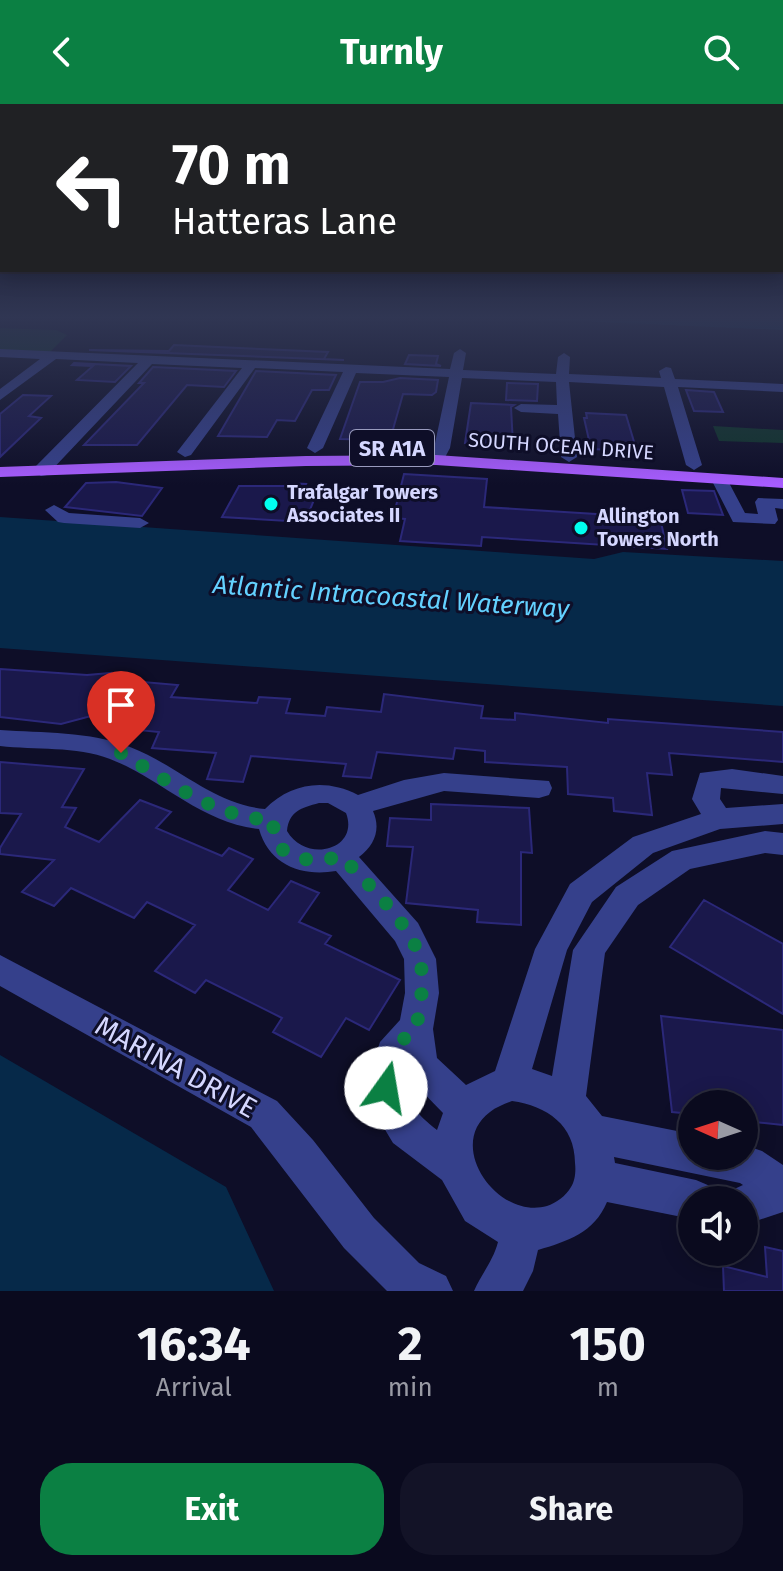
<!DOCTYPE html>
<style>
:root{--surface:#0a0a1e;--page:#131327;--text:#f1f3f6;--muted:#999aa4;--line:#2a2b3c;--accent:#0b8043}
body{margin:0;font-family:"Fira Sans",sans-serif;background:var(--page);color:var(--text);height:100vh;display:flex;flex-direction:column;font-size:30px;white-space:nowrap}
*{box-sizing:border-box;margin:0}
p{font-size:26px;color:var(--muted)}
.icon{flex:none;width:44px;height:44px;fill:none;stroke:currentColor;stroke-width:2;stroke-linecap:round;stroke-linejoin:round}
.map{position:relative;height:1187px;overflow:hidden}
.drawer{display:flex;flex-direction:column;background:var(--surface);flex:1}
.drawer>*{flex:none}
.banner{position:absolute;left:0px;top:0px;width:784px;height:168px;box-shadow:0 4px 20px #0003,0 0 0 2px var(--line);background:#202124;color:#fff;overflow:hidden}
.needle{width:52px;rotate:273deg}
.fabs{position:absolute;left:678px;top:986px;display:grid;gap:16px}
.fabs a{display:grid;place-items:center;width:80px;height:80px;border-radius:50%;background:var(--surface);box-shadow:0 4px 20px #0003,0 0 0 2px var(--line);font-size:40px}
.pin{position:absolute;display:grid;place-items:center;width:68px;height:68px;color:#fff;margin:-82px -34px;border-radius:50% 50% 50% 0;rotate:-45deg;box-shadow:0 0 8px #0007}
.pin .icon{rotate:45deg}
.me{position:absolute;width:88px;margin:-44px;rotate:13deg;stroke-linejoin:round;filter:drop-shadow(0 0 6px #0008)}
.turn{display:flex;align-items:center;gap:28px;height:168px;padding:0 40px;font-size:36px}
.turn .icon{width:104px;height:104px;stroke-width:2.5}
.turn b{display:block;font-size:56px;line-height:68px}
.eta{display:flex;justify-content:space-evenly;align-items:center;height:136px;text-align:center}
.eta b{font-size:48px;font-weight:700;line-height:56px}
.action{display:flex;gap:16px;margin-top:auto;padding:16px 40px}
.action a{flex:1;height:92px;border-radius:32px;background:var(--accent);color:#fff;font-size:32px;font-weight:700;line-height:92px;text-align:center}
.action a+a{background:var(--page);color:var(--text)}
header{display:flex;justify-content:space-between;align-items:center;height:104px;padding:0 40px;background:var(--accent);color:#fff;font-size:36px;font-weight:700}
.map>svg:first-child{display:block}
.green{fill:#10332c}
.water{fill:#062949}
.building{fill:#1a184b;stroke:#2b2879;stroke-width:2}
.lines{fill:none;stroke-linecap:round;stroke-linejoin:round}
.minor{fill:#35408b;fill-rule:evenodd}
.major{fill:#a75cff;fill-rule:evenodd}
.route{stroke:#0b8043;stroke-width:14;stroke-dasharray:0 25.2}
.poi-dot{fill:#01ffee;stroke:#0e0e28;stroke-width:3}
.labels{text-anchor:middle;dominant-baseline:central;stroke-width:6;stroke-linejoin:round;paint-order:stroke}
.far-street-label{font-size:20px;fill:#d5d7ff;stroke:#0e0e28}
.far-poi-label{font-size:20px;font-weight:bold;fill:#d5d7ff;stroke:#0e0e28;text-anchor:start}
.shield{fill:#0e0e28;stroke:#999bbe;stroke-width:2}
.shield-label{font-size:22px;font-weight:bold;fill:#d5d7ff}
.water-label{font-size:26px;font-style:italic;fill:#63d1ff;stroke:#0e0e28}
.near-street-label{font-size:28px;fill:#d5d7ff;stroke:#0e0e28}
</style>
<header><svg class="icon" aria-label="back" viewBox="0 0 24 24"><path d="M15 5l-7 7 7 7"/></svg>Turnly<svg class="icon" aria-label="search" viewBox="0 0 24 24"><circle cx="10" cy="10" r="6"/><path d="M15 15l6 6"/></svg></header>
<div class="map">
<svg width="783" height="1187" viewBox="0 0 783 1187">
<rect width="100%" height="100%" fill="#0e0e28"/>
<path class="green" d="M0,224L56,226L67,231L50,248L0,246Z
M713,322L783,326V339L719,337Z"/>
<path class="water" d="M532,215H783V226Z
M0,413L594,455L623,448L783,457V602L0,544Z
M0,951L226,1083L274,1187H0Z"/>
<path class="building" d="M174,241L328,248L324,255L344,256L89,246L169,247Z
M409,251L438,252L436,260L441,262L405,260Z
M74,259L131,262L115,278L77,276L93,262L72,261Z
M153,263L236,267L224,283L187,281L137,341H84L144,279H139Z
M256,267L336,271L329,286H312L295,317L277,316L267,333L218,332Z
M400,274L438,276L436,288L432,291L403,290L390,336L340,335L360,278H383Z
M507,279L538,280L537,297L506,296Z
M686,286L714,288L723,308L694,307Z
M23,291L51,292L29,312L41,314L0,353V310Z
M471,299L514,301L511,303L513,341L465,339Z
M586,309L626,311L635,341H632L634,347L591,345L584,314H587Z
M404,370L487,375L484,403L660,414L667,445L482,433L481,442L400,437L405,415L393,414Z
M116,378L162,384L142,412L65,403L86,379Z
M287,379L306,380L303,386H318L305,418L222,413L239,382H285Z
M682,386L714,387L723,411L688,409Z
M0,565L87,571L111,569L109,573L120,576L178,581L171,593L257,599L259,593L290,595L286,609L325,612L327,603L381,608L384,590L483,602L481,614L515,616V609L608,619V615L783,628V658L669,649L672,671L647,669L652,711L614,707L613,694L568,690L567,663L485,658V647L455,644L453,655L377,648L371,674L343,672L346,660L251,652L243,678L207,675L216,649L152,644L159,628L98,622L106,608L61,620L0,613Z
M0,658L84,665L62,703L76,704L65,723L99,738L140,696L171,708L156,724L222,752L229,744L253,755L228,786L268,806L291,777L319,789L299,818L331,832L325,840L400,876L369,926L346,914L321,953L273,928L282,914L206,876L195,889L155,867L195,821L147,798L134,814L71,784L54,802L22,788L54,756L0,750V744L21,710L0,709Z
M431,700L529,704L532,749L521,748V821L477,818L478,806L406,799L413,743L387,742L390,714L431,716Z
M704,796L783,840V910L670,843Z
M661,912L783,926V1021L744,1017V1000H692V1010L672,1008Z
M765,1143L783,1147V1187H724L723,1162L767,1173Z"/>
<g class="lines">
<path class="minor" d="M0,245L450,265L454,249L460,245L466,249L463,266L556,270L558,253L564,249L570,253L569,270L661,274L659,267L666,263L671,264L675,275L783,280V288L678,283L702,361L694,366L686,361L664,283L569,278L577,353L569,358L561,353L558,310L521,308L514,304L521,300L557,301L556,278L462,274L450,344L442,359L436,361L428,356L434,344L449,273L356,269L323,344L315,349L307,344L343,268L255,264L191,351L185,353L177,348L242,264L152,260L47,371L41,372L33,367L35,363L138,259L56,255L0,296V285L40,255L0,253Z
M719,370L727,375L745,409L758,410L755,398L758,394L783,395V405L775,404L778,416L775,420L733,418L711,375Z
M54,401L69,409L140,414L149,419L140,424L64,419L58,418L45,406Z
M0,626C43,629 89,627 130,643C177,661 213,700 265,705C291,679 325,674 358,691L404,676L444,669L549,677L552,684L549,691L539,694L444,687L373,707C381,725 375,741 359,753L418,819L436,855L439,889L433,925L437,954L466,981L495,967L535,845L570,780L633,733L701,710L692,695L700,669L732,665L783,672V690L721,684L720,695L726,704L783,700V720L720,725L653,749L592,798L567,846L532,965L552,972L573,846L616,783L672,747L765,727L783,729V751L765,749L690,765L638,801L605,849L586,992L602,1012L692,1030V1052H744V1041L762,1047L783,1061V1108L744,1121V1096H726L730,1087L743,1081L740,1079L614,1053L615,1059L696,1076L710,1082L716,1096H692V1115L607,1098C594,1129 568,1137 538,1146L533,1167L523,1187H474C482,1169 493,1157 498,1138L465,1117L442,1076L393,1039L378,1014L369,987V971L380,938L400,916L405,889L404,855L395,837L336,767C302,773 269,761 259,725C201,719 162,675 110,655C76,642 35,646 0,642ZM319,699H328L346,709C360,746 306,760 287,727C289,707 301,704 319,699ZM405,970L443,1009L437,1026C416,1010 405,996 405,970ZM512,997C547,1002 575,1021 575,1059C576,1067 575,1077 571,1083C566,1092 556,1099 547,1102C497,1116 445,1041 490,1008C496,1003 505,1000 512,997Z
M0,851L277,997L313,1036L374,1114L419,1159L446,1172L453,1187H387L344,1144L251,1023L0,882Z"/>
<path class="major" d="M436,351L783,374V384L436,361L306,362L0,373V363L306,352Z"/>
</g>
<linearGradient id="sky" x2="0" y2="1"><stop stop-color="#080816"/><stop offset="0.56" stop-color="#303653"/><stop offset="1" stop-color="#303653" stop-opacity="0"/></linearGradient>
<rect width="783" height="381" fill="url(#sky)"/>
<g class="lines">
<path class="route" d="M121,649C169,677 216,715 274,716C268,756 312,761 341,752C365,777 413,822 420,856C425,879 420,903 416,925C391,943 390,954 386,984"/>
</g>
<g class="poi-dot">
<circle cx="271" cy="400" r="8"/>
<circle cx="581" cy="424" r="8"/>
</g>
<g class="labels">
<g class="far-street-label">
<text transform="translate(561 342) rotate(4)">SOUTH OCEAN DRIVE</text>
</g>
<g class="far-poi-label">
<text x="287" y="388">Trafalgar Towers<tspan x="287" dy="23">Associates II</tspan></text>
<text x="597" y="412">Allington<tspan x="597" dy="23">Towers North</tspan></text>
</g>
<rect class="shield" x="350" y="326" width="84" height="36" rx="6"/>
<g class="shield-label">
<text x="392" y="344">SR A1A</text>
</g>
<g class="water-label">
<text transform="translate(391 493) rotate(4)">Atlantic Intracoastal Waterway</text>
</g>
<g class="near-street-label">
<text transform="translate(176 963) rotate(29)">MARINA DRIVE</text>
</g>
</g>
</svg>
<div class="fabs">
<a><svg class="needle" viewBox="-14 -14 28 28"><path d="M0-13l5 13h-10z" fill="#e53935"/><path d="M0 13l5-13h-10z" fill="#999aa4"/></svg></a>
<a><svg class="icon" aria-label="sound" viewBox="0 0 24 24"><path d="M4 9h4l5-4v14l-5-4H4zM17 9q2 3 0 6"/></svg></a>
</div>
<div class="pin" style="left:121px;top:649px;background:#d93025"><svg class="icon" aria-label="arrive" viewBox="0 0 24 24"><path d="M6 21V4h12l-3 4 3 4H6"/></svg></div>
<svg class="me" style="left:386px;top:984px" viewBox="-20 -20 40 40"><circle r="19" fill="#fff"/><path d="M0-13L10 11 0 6-10 11z" fill="#0b8043"/></svg>
<div class="banner">
<div class="turn"><svg class="icon" aria-label="left" viewBox="0 0 24 24"><path d="M17 20v-9H6M10 6l-5 5 5 5"/></svg><div><b>70 m</b>Hatteras Lane</div></div>
</div>
</div>
<section class="drawer">
<div class="eta">
<div><b>16:34</b><p>Arrival</p></div>
<div><b>2</b><p>min</p></div>
<div><b>150</b><p>m</p></div>
</div>
<div class="action"><a>Exit</a><a>Share</a></div>
</section>
